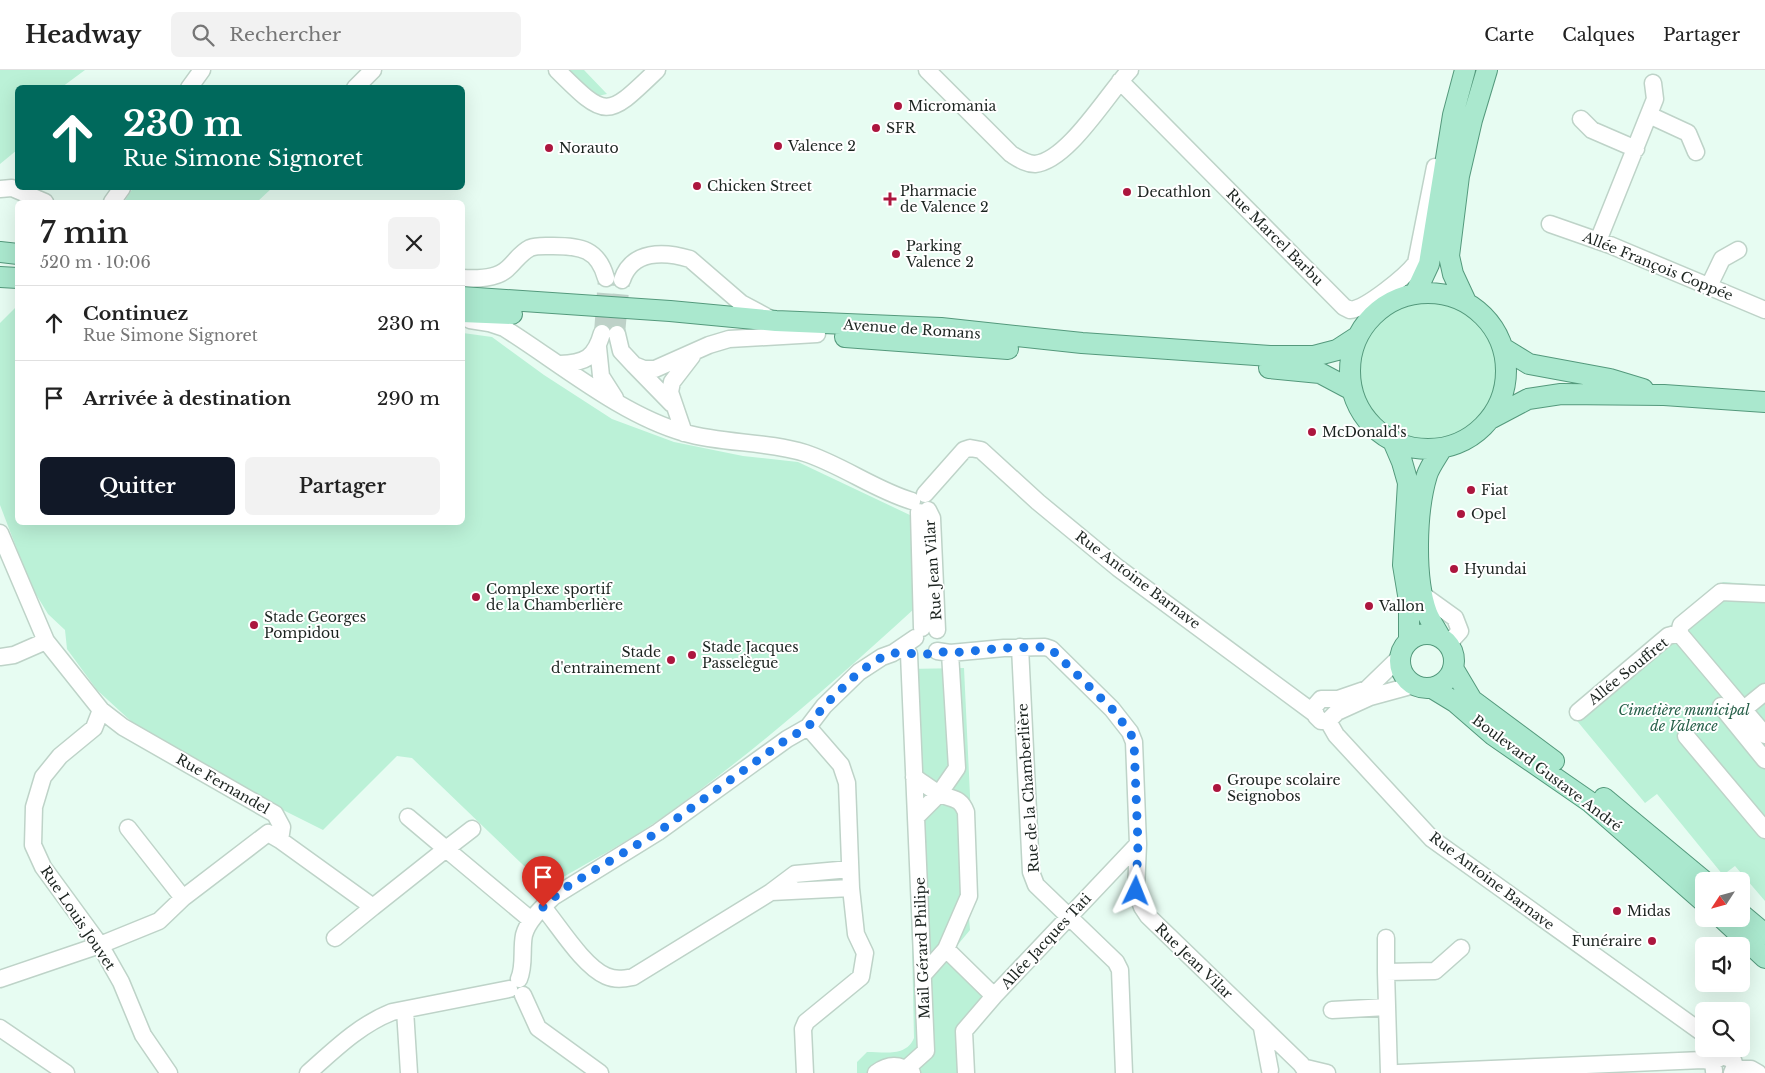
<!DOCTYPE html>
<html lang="fr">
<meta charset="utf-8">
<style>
:root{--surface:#fff;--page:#f2f2f2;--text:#222;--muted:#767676;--line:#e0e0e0;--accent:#111827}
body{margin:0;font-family:"Libre Baskerville",serif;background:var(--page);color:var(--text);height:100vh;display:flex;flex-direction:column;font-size:19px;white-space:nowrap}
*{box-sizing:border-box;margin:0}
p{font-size:16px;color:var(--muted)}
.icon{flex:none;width:28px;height:28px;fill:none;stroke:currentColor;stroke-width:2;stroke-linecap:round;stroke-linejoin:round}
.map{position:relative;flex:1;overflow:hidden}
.sheet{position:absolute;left:15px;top:130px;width:450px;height:325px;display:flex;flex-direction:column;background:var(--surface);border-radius:8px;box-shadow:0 5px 20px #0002}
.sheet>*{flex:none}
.hud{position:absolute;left:15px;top:15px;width:450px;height:105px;border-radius:8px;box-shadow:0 5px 20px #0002;background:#00695c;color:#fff;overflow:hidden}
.needle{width:32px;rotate:234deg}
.buttons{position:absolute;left:1695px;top:802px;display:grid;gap:10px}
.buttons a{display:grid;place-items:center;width:55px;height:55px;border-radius:8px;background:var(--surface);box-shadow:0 5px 20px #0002;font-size:25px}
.pin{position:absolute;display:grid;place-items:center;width:42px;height:42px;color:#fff;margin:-51px -21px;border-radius:50% 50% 50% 0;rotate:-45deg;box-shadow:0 0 5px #0007}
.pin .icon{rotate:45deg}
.me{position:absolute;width:55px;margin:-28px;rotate:2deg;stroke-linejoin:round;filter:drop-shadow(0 0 4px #0008)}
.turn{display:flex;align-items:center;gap:18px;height:105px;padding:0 25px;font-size:22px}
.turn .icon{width:65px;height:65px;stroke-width:2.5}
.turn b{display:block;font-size:35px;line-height:42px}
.round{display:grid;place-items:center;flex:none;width:52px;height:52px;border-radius:8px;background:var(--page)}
.overview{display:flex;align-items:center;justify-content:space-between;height:85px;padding:0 25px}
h1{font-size:30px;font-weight:600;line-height:38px}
.primary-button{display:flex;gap:10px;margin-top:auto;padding:10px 25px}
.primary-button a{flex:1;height:58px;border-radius:8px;background:var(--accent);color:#fff;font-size:20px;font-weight:600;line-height:58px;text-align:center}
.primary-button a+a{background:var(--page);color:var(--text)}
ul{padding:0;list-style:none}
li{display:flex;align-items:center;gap:15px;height:75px;padding:0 25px;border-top:1px solid var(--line)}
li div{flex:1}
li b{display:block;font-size:19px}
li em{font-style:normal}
header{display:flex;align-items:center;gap:30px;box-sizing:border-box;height:70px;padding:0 25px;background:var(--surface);border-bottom:1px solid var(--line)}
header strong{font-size:24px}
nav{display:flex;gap:28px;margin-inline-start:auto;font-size:18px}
.search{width:350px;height:45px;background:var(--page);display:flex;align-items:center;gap:12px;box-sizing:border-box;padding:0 18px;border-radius:8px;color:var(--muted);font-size:19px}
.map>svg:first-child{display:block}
.green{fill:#bbf1d7}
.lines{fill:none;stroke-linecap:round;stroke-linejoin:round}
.minor-tunnel{stroke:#bed1c8;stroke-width:16;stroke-dasharray:16 8;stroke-linecap:butt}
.minor-casing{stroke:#bed3c8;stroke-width:19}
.major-casing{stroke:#54997c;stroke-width:22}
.minor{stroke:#fff;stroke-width:16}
.major{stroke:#aae8ce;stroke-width:20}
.route{stroke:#1a73e8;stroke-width:9;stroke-dasharray:0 16.2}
.poi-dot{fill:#ac163e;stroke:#fff;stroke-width:2}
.labels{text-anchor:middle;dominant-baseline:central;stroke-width:4;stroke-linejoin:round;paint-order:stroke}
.poi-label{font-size:14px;fill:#1c2420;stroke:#fff;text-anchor:start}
.street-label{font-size:14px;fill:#1c2420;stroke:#fff}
.park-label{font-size:14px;font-style:italic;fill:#265f48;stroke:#fff}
</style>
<header>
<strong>Headway</strong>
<div class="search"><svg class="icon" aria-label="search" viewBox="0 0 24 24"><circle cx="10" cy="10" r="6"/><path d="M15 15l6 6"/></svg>Rechercher</div>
<nav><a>Carte</a><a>Calques</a><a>Partager</a></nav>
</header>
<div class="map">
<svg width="1765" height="1003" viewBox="0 0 1765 1003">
<rect width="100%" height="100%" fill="#e7fcf2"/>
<path class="green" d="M0,0H85L62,17L18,18L17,80L0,94Z
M566,0H584L607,24L593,27Z
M133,118H272L257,132H124Z
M1358 303a70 70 0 1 1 140 0a70 70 0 1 1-140 0Z
M17,236L18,452H462L463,263L492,267L544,305L612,349L674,372L743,386L798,392L912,446L915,538C834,612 753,683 663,747C626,773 585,794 546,817L412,688L397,686L323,760L207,702L133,653L97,620L67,579L65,560L48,544L31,516L0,435V253Z
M1723,512L1765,515V831L1735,796L1723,805L1657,724L1645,733L1573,646L1572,638Z
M964,598L975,832L968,836L970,860L955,878L1004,924L969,963L971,1003H857V992L867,982C885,982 906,987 914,968L906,599Z"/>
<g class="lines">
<path class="minor-tunnel" d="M602,263L606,208
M617,264L622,210"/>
<defs>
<path id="minor" d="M557,0C607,50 607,48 657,0
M927,0L1011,84C1019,89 1026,94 1035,94C1068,91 1108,23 1130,0
M1120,11L1344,237L1350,240C1366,239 1406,206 1416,193L1435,97
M189,18L202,0
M355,18L373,0
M1649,45L1688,63L1696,82
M1581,49L1592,60L1636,79
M0,119L12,118L45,132
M112,132L122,118
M1550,154L1610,175L1765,240
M1598,171L1655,29L1653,13
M462,208C477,209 496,209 507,199C515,192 520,183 530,178C537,175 546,176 553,176C581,176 598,179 606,208
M622,210C632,180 664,181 690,189L741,233L769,248
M1709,216L1722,189L1738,180
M470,250L489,253L504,258C560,293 621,345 685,363C724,374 766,371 805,383C842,395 875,420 912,431
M617,264L621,281L634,295L644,299H655L709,275L729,269L817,264
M598,277L601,306L615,328
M560,294C585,293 595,288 602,263
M634,295L672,334
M684,363L670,322L672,312L692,286
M925,424L964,380L970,378L981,380L1038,432L1118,498L1314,643
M928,440L932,448L937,560
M919,442L922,558
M0,463L46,571L101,640L94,658L60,686L43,707L34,737L33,775L43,797L100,875L121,912L143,965L169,1003
M1423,525L1455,548L1460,561L1448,574
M1679,563L1765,665
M1020,577L1031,802L1036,815L1116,892L1120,900L1124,1003
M937,581L950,583L1004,578L1045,577L1051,579L1112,639L1130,662L1134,672L1138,774L1136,821L1142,837L1148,846L1301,994L1307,1003
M0,587L14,585L46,571
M1399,588L1367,619L1338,629H1321L1314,637L1316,646L1321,651H1328L1337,642L1370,627L1414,615
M1721,636L1765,690
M1744,639L1765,622
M101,640L123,657L275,744L282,757L280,770L373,837L446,779L531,850
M1578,642L1668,566L1679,563L1681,555L1721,522L1765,524
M1328,651L1336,665L1432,769L1704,964
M1686,666L1765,760
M914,707C922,712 929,718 938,723C951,730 960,726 966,742L969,826L946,879L923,905
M408,747L446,779L472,759
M916,747L939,724L957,698L950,583
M128,758L183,828
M771,822L851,818
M543,837C559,856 583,896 606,906C615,910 623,909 633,907L771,822L795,804L850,799
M335,868L373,837
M1386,868V902
M946,879L994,926L964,961L966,1003
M0,909L100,875L159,851L183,828L268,763L280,770
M519,909C525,895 521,880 524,865C528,850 542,838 553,827L658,762L787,669L808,657L824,636L859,602L882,587L893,583L915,568
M523,925L538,958L600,1003
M994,926L1138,774
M405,940L409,1003
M1332,940L1387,937
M0,958L66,1003
M1262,958L1270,1000
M1306,998L1327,1003
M906,999L926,981L909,584
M1734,999H1751L1758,1003
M1714,1001L1713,992L1723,986L1733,990L1735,996L1732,1003
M308,1003C334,980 359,955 392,942L509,919
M805,1003L803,959L806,952L861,907L865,883L856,864L851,818L847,713L841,695L808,657
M876,1003C888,994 900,994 912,1003
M1389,1003L1386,902L1435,901L1461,878
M1398,1003L1703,990L1713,992"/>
<path id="major" d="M0,182L18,184
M0,207L18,208
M1350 301a78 78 0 1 1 156 0a78 78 0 1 1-156 0Z
M1415,224L1429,194L1453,45L1465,0
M462,227L670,241L776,251L941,258L1082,273L1270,286H1314L1337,280L1357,267
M1466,232L1453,204L1449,186L1459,106L1472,50L1487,0
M462,242L512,244
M845,267L1008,279
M1503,278L1529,294L1610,309L1643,319
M1269,298L1320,303L1352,320
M1492,348L1528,329L1561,324L1664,325L1765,332
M1393,371L1402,392L1408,413L1403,495L1409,531V570
M1400 591a27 27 0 1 1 54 0a27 27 0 1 1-54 0Z
M1440,567C1436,559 1430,551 1427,543C1414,508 1416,441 1427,405C1430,396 1437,387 1442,378
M1453,598L1472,630L1554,691
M1432,618L1455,632L1493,665L1590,732L1704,832
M1604,728L1704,811
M1741,844L1765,864
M1723,849L1765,888"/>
</defs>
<use href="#minor" class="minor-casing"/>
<use href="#major" class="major-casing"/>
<use href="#minor" class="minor"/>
<use href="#major" class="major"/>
</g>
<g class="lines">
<path class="route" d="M543,837L565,818L658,762L787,669L808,657L824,636L859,602L882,587L893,583L929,584L937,581L950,583L1004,578L1045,577L1051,579L1112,639L1130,662L1134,672L1138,774L1136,821"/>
</g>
<g class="poi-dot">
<circle cx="898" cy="36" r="5"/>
<circle cx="876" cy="58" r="5"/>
<circle cx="778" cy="76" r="5"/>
<circle cx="549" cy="78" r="5"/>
<circle cx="697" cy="116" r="5"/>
<circle cx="1127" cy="122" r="5"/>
<path d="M887.5 121.5h5v5h5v5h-5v5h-5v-5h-5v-5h5z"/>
<circle cx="896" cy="184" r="5"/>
<circle cx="1312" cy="362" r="5"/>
<circle cx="1471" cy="420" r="5"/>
<circle cx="1461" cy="444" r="5"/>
<circle cx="1454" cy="499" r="5"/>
<circle cx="476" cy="527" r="5"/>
<circle cx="1369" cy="536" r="5"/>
<circle cx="254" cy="555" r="5"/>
<circle cx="692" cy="585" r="5"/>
<circle cx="671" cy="590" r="5"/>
<circle cx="1217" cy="718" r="5"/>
<circle cx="1617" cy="841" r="5"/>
<circle cx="1652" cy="871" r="5"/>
</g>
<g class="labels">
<g class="poi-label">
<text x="908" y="36">Micromania</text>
<text x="886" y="58">SFR</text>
<text x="788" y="76">Valence 2</text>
<text x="559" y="78">Norauto</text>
<text x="707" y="116">Chicken Street</text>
<text x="900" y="121">Pharmacie<tspan x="900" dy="16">de Valence 2</tspan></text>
<text x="1137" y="122">Decathlon</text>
<text x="906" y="176">Parking<tspan x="906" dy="16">Valence 2</tspan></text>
<text x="1322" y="362">McDonald's</text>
<text x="1481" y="420">Fiat</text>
<text x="1471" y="444">Opel</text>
<text x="1464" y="499">Hyundai</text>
<text x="486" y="519">Complexe sportif<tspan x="486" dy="16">de la Chamberlière</tspan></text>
<text x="1379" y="536">Vallon</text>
<text x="264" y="547">Stade Georges<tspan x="264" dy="16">Pompidou</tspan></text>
<text x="702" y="577">Stade Jacques<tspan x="702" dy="16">Passelègue</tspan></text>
<text x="661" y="582" text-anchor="end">Stade<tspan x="661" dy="16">d'entrainement</tspan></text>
<text x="1227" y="710">Groupe scolaire<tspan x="1227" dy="16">Seignobos</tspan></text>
<text x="1627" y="841">Midas</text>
<text x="1642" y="871" text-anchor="end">Funéraire</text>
</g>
<g class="street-label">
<text transform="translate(1275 167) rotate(45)">Rue Marcel Barbu</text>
<text transform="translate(1658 196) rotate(22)">Allée François Coppée</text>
<text transform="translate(912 259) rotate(4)">Avenue de Romans</text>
<text transform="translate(933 500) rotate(-94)">Rue Jean Vilar</text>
<text transform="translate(1138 510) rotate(37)">Rue Antoine Barnave</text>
<text transform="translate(1628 601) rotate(-39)">Allée Souffret</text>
<text transform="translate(1547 703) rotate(37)">Boulevard Gustave André</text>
<text transform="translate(223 714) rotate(30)">Rue Fernandel</text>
<text transform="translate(1028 718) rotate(-94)">Rue de la Chamberlière</text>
<text transform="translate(1492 811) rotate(37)">Rue Antoine Barnave</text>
<text transform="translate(78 848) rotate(56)">Rue Louis Jouvet</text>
<text transform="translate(1046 871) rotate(-47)">Allée Jacques Tati</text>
<text transform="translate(922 878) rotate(-92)">Mail Gérard Philipe</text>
<text transform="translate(1194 891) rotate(44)">Rue Jean Vilar</text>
</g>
<g class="park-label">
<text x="1684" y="640">Cimetière municipal<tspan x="1684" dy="16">de Valence</tspan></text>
</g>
</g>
</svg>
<div class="buttons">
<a><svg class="needle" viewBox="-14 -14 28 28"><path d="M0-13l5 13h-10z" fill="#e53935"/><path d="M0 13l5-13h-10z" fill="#767676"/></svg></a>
<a><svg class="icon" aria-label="sound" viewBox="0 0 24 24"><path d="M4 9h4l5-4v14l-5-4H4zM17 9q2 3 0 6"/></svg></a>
<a><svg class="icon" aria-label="search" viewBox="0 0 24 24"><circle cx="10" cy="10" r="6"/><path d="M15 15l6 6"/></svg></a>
</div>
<div class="pin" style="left:543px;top:837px;background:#d93025"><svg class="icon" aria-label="arrive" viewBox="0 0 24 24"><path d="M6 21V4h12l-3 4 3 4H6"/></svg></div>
<svg class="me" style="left:1136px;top:821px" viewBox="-20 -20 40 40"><path d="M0-17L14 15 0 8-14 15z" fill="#1a73e8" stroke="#fff" stroke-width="4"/></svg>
<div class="hud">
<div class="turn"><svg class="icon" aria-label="ahead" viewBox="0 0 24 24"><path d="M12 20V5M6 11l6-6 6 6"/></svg><div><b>230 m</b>Rue Simone Signoret</div></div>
</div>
<section class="sheet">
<div class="overview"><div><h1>7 min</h1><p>520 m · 10:06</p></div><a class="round"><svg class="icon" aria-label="close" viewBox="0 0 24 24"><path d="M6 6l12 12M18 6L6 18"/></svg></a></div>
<ul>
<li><svg class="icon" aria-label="ahead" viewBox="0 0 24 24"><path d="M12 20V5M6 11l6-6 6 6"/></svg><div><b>Continuez</b><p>Rue Simone Signoret</p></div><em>230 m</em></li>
<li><svg class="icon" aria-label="arrive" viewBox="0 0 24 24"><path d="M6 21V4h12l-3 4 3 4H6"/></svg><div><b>Arrivée à destination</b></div><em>290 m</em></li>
</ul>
<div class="primary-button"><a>Quitter</a><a>Partager</a></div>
</section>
</div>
